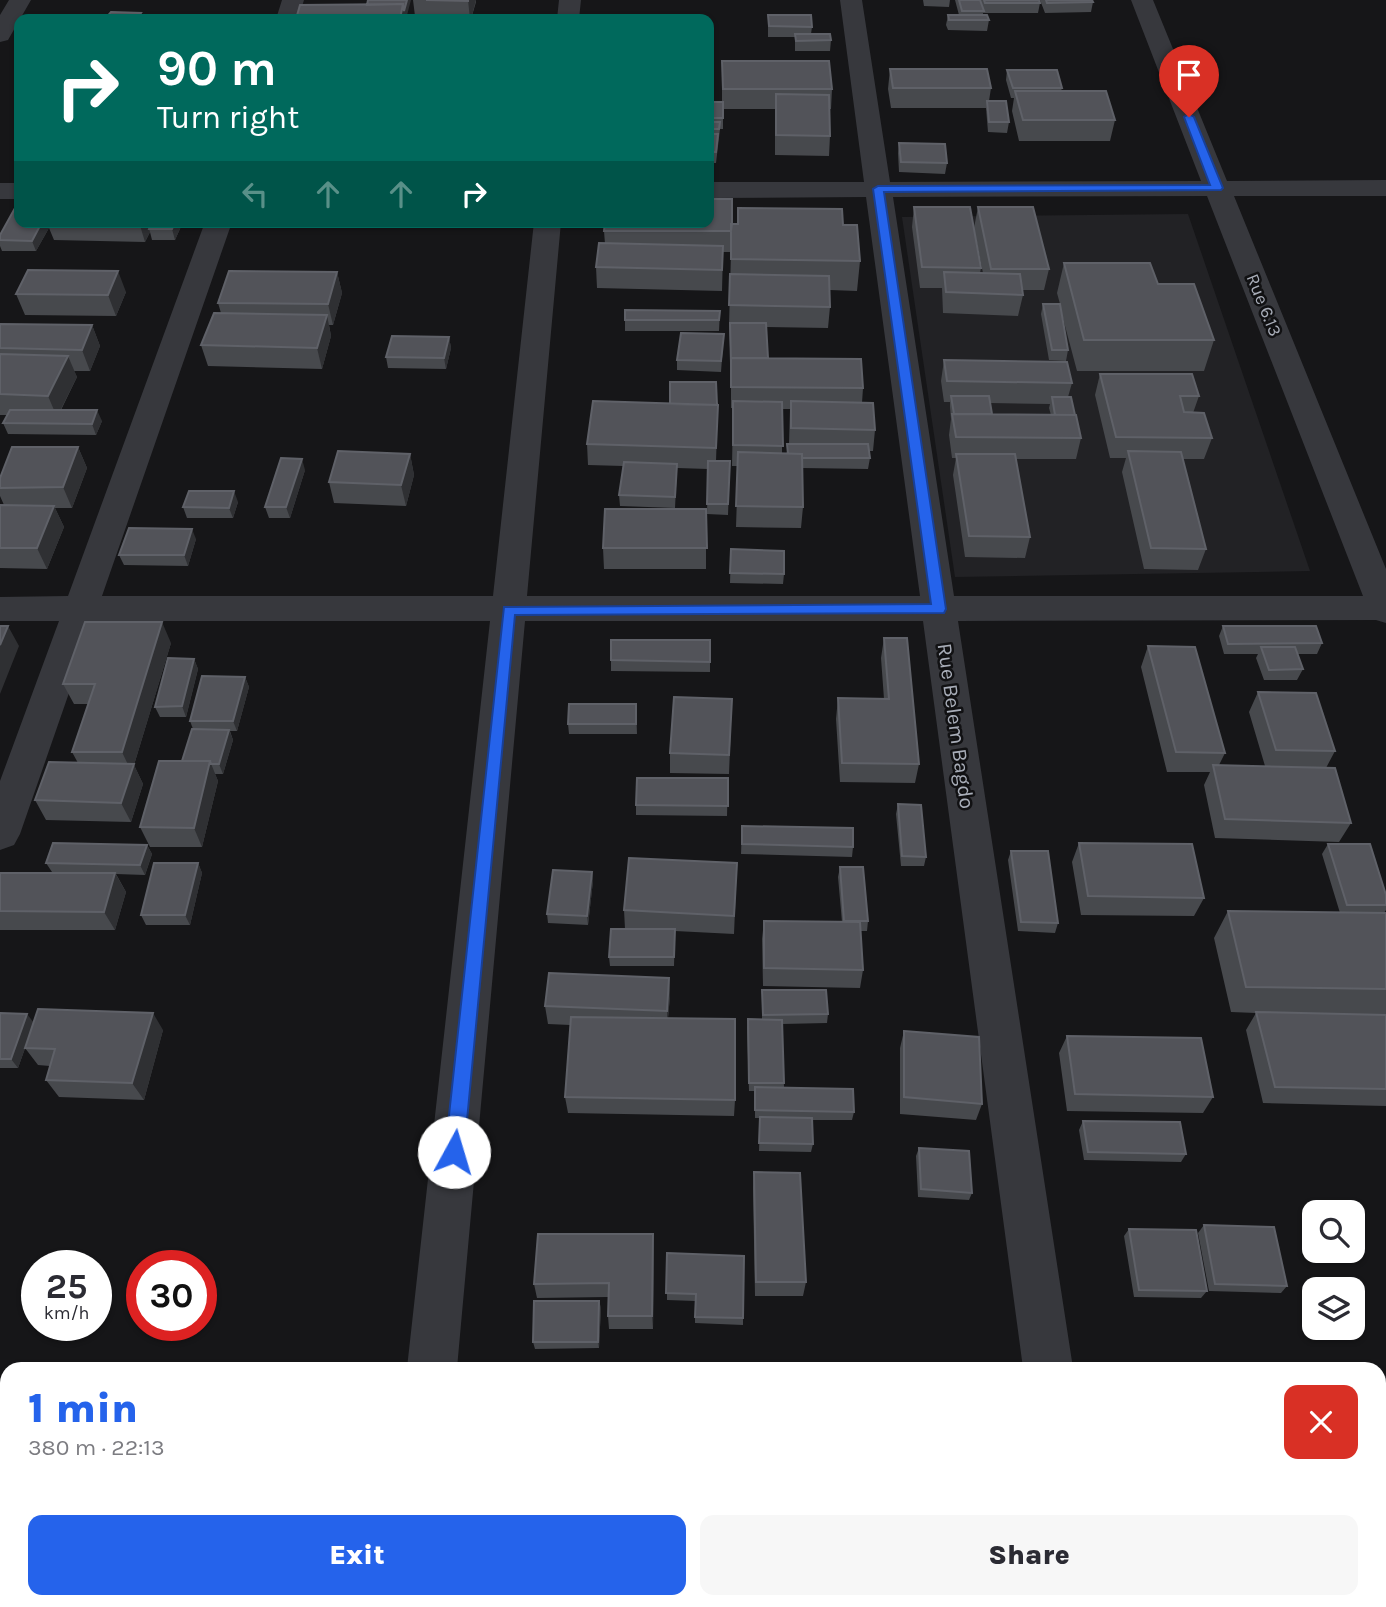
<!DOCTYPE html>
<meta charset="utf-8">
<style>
:root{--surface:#fff;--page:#f7f7f7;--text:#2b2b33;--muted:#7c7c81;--accent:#2563eb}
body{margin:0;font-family:Karla,sans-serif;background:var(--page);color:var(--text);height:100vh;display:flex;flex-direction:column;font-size:26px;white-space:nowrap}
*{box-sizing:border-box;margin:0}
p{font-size:23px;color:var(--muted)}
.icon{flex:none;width:38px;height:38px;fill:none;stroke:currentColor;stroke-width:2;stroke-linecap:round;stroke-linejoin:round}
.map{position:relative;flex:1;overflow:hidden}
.details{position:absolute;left:0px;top:1362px;width:1386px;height:247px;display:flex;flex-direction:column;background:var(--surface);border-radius:21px 21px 0 0;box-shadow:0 2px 5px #0004}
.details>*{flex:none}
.guide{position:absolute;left:14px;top:14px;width:700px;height:214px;border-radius:14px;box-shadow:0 2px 5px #0004;background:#00695c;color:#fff;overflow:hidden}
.fabs{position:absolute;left:1302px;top:1200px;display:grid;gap:14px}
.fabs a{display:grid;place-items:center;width:63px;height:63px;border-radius:14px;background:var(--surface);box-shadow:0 2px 5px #0004;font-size:35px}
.speed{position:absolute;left:21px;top:1250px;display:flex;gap:14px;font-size:35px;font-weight:700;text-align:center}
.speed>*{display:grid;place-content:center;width:91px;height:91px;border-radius:50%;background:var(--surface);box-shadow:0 2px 5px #0004;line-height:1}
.speed small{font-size:18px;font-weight:400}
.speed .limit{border:10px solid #d22;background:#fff;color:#111}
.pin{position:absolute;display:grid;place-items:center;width:60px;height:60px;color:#fff;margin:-72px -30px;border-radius:50% 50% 50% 0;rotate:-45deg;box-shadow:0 0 7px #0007}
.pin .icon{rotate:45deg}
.me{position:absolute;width:77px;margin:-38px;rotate:6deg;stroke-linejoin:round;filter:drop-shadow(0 0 5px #0008)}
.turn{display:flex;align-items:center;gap:24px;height:147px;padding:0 28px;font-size:32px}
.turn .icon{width:91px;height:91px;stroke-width:2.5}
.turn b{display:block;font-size:49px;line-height:60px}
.lanes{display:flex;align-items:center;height:66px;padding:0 28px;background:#0003;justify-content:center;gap:35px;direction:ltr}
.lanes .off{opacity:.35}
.round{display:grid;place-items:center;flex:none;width:74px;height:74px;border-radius:14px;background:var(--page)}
.summary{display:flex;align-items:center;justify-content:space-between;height:119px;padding:0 28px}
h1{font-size:42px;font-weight:800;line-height:52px;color:var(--accent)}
.action{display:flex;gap:14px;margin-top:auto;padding:14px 28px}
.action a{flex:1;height:80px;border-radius:14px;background:var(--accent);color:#fff;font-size:28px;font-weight:800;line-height:80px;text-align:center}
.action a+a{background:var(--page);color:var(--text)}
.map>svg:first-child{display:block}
.built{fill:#222225}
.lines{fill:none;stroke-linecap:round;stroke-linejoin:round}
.minor{fill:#37383d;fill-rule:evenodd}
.wall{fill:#47494d;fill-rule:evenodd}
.shaded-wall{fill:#2f3033}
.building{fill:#525359;stroke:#5f6168;stroke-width:2}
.route{fill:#2563eb;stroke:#184099;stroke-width:2}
.labels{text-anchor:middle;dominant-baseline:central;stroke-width:5;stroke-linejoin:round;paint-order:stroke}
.far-street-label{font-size:18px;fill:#a8adb8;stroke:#111113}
.street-label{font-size:21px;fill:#a8adb8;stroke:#111113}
</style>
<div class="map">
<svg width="1386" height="1607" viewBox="0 0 1386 1607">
<rect width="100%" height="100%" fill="#161618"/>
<path class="built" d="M1188,214L1310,571L955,577L902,217Z"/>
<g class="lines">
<path class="minor" d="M9,0H31L8,40L0,42V15Z
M282,0H304L298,19H276Z
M559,0H581L579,19H557Z
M840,0H862L890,182L1201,181L1131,0H1153L1227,181L1386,180V196H1234L1386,569V623L1376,620L958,621L1073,1368H1023L923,621H525L457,1368H407L490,621H94L20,834L14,845L0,850V781L59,621H0V597L68,596L205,222H232L102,596H493L534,222H561L527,596H920L866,197L709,198V182H864ZM1207,196L1363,596H954L893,197Z
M0,183H19V199H0Z
M1379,1376H1386V1426H1379Z
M0,1386H7V1436H0Z
M382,1601H436L435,1607H381Z
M1054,1601H1108L1109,1607H1055Z"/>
</g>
<path class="wall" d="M413,0H476V2L471,19H411L415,16Z
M923,0H950L949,7L924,6Z
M955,0H1039L1040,3L1038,13H983V15L989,20L987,31L948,30L946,25L948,15H959Z
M1040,0H1092L1093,2L1091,12L1045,13Z
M768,15L812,27L811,34L831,40L830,51H795V37H768Z
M722,61L832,89L831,109H829L830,136L829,156L775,155V109H723V129H720L716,163H709V102H722Z
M890,69L991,88L989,101L1009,122L1007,133L988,132L986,108H891L888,89Z
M1007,70L1062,88L1061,91L1115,120L1110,141H1019L1012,111L1014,98H1011L1006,80Z
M899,143L947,163L945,174L899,172L898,153Z
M914,207L981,268L980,273H983L974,228L978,207L1049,269L1044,290H1022L1023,295L1018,316L943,313L942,288H920L912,227Z
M738,208L843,225L860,261L857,291L830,290V307L828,328L766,327L768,358L863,388L862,403L875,430L873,451H869L870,458L868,469L802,468L803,507L801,528L736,527L738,466H732L733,408H731V372L729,326L731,252H723L722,291L597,288L596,267L605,244L604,231L738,224ZM782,409H790L789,444H787V454H782Z
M19,222H183L175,240H152L150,232L145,242L54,240L49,228L36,251H2L0,246V235Z
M1064,263L1158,284L1214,340L1204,371H1077L1060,307L1068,350L1066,361L1049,360L1041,314L1043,304H1060L1057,293Z
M337,272L342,293L333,325H329L331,336L322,369L208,366L201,345L221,313L218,303Z
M126,292L116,316L25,315L16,294Z
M720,311L719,331H625V320Z
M0,324L92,325L100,346L90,371H74L77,377L61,410L102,421L96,435L8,434L3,423L7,415H0Z
M449,337L451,348L446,369L388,368L386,357Z
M723,345L721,372L677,370V360Z
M944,360L1072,383L1068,397L1075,415L1081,438L1076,459H1016L1030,537L1025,558L965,557L953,475L956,458H952L949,435L951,419L950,407V402H944L941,381ZM990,403L1050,404L1049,408L1051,415L992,414Z
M1100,374L1199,396L1193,413L1212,438L1204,459H1183L1206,549L1198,570L1144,569L1122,472L1126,458H1110L1095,395Z
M718,405L716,461H730L728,515L707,514L708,469L677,468L675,508L620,506L619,495L623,466L588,465L587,444Z
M78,447L87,468L72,508H55L64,527L47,569L0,568V505H4L0,496V478Z
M410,454L414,475L406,506L334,503L329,482Z
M305,470L290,518H269L265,507Z
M238,502L233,518H187L183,507Z
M706,509V569H604L603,548Z
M196,539L188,566L124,565L119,555Z
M731,549L784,574L783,584L730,583Z
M1223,626L1322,643L1317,654H1297L1303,669L1297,680H1264L1256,658L1258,654H1224L1219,636Z
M884,638L919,764L915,783L840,782L836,719L838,698L884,699L881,658Z
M710,640V672L611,671V660Z
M171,643L134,765L143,784L131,822L46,820L35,800L78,763L72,752L88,704H74L63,684Z
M1148,646L1225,753L1219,765L1265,766L1249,712L1258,692L1335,751L1326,768L1351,823L1339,842L1215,838L1204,785L1210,772H1167L1141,667Z
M194,659L198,669L186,717H160L155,707Z
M245,677L249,687L237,731H230L233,740L223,774H215L218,781L202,847H150L140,827L182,761L193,729L190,721Z
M732,699L729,774L670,773V753Z
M636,704L637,734H569L568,724Z
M728,778L727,816L636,815V805Z
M898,804L926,857L924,866H901L896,814Z
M742,826L853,847L852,857L741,854Z
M1079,843L1204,898L1194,916L1081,915L1072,862Z
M1328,844L1386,895V910L1384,913H1386V1015L1298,1013L1386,1015V1106L1263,1103L1246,1030L1256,1013L1231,1012L1214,938L1228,911L1340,913L1322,854Z
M147,845L152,854L145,875L116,874L126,892L115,930H0V873L52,872L46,863Z
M1011,851L1058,923L1055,933L1018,931L1008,860Z
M198,863L202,873L190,925H146L141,915Z
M737,863L734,934L675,931L674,966H610L609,957L625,929L624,910Z
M840,867L868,921L867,931H860L863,970L860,988L763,986L762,939L764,921L842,922L838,877Z
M592,872L593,881L588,925L548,923L547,914Z
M669,978L670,996L668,1018L735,1100L734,1116L568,1113L565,1097L570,1025L548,1024L545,1006Z
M762,990L828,1014L827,1023L782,1024L784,1087L854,1112L852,1120H812L813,1144L811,1152L759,1151L760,1118H755V1091H749L747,1028L748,1019H762Z
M0,1013L34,1023L18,1068H0Z
M163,1030L144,1100L59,1097L46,1080L50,1066L38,1065L25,1048Z
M904,1031L982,1104L976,1120L900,1114V1048Z
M1067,1036L1213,1097L1203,1113L1067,1111L1059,1053Z
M1083,1121L1186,1154L1181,1162L1084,1160L1079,1130Z
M919,1148L972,1193L969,1200L918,1197L916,1156Z
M754,1172L806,1282L803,1296H755L753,1188Z
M1204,1225L1287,1286L1281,1293L1209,1291L1198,1233Z
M1129,1229L1207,1291L1201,1298L1134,1297L1124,1236Z
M654,1249L653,1329H609L608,1316V1297L537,1298L534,1284Z
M667,1253L743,1318V1325L695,1323V1301L667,1300Z
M601,1307L599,1348L535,1349L533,1342Z
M985,1601H1026L1027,1607H986Z
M1103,1601H1168L1164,1604Z
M1271,1601H1379L1386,1602L1374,1607H1272Z"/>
<path class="shaded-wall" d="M407,0H411L406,19H400L403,4Z
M468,0H476L471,19H470Z
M141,13L143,19H137Z
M42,222H47L49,228L36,251L32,241Z
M139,222H154L149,229L150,232L145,242Z
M175,222H183L175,240L172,229Z
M118,271L126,292L116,316L108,295Z
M337,272L342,293L333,325L328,304Z
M327,315L331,336L322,369L317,348Z
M92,325L100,346L90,371L82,350Z
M449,337L451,348L446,369L444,358Z
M68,356L77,377L57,417L48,396Z
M97,410L102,421L96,435L92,424Z
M78,447L87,468L72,508L63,487Z
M410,454L414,475L406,506L401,485Z
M302,459L305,470L290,518L286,507Z
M234,491L238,502L233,518L229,508Z
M54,506L64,527L47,569L37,548Z
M192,529L196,539L188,566L184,555Z
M162,622L171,643L134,765L143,784L131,822L121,803L131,771L122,752Z
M8,626L19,646L0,694V645Z
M194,659L198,669L186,717L182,706Z
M245,677L249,687L237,731L233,721Z
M229,730L233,740L223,774L219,764Z
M210,761L218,781L202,847L194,828Z
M147,845L152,854L145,875L140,865Z
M198,863L202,873L190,925L185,915Z
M592,872L593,881L588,925L587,916Z
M115,873L126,892L115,930L104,912Z
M669,978L670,996L667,1029V1011Z
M153,1013L163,1030L144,1100L132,1083Z
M27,1014L34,1023L18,1068L11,1059Z
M653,1234L654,1249L653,1329L652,1316Z
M599,1301L601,1307L599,1348L598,1342Z"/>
<path class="building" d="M368,0H407L404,11L403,4L367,5Z
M426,0H468V1Z
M959,0H980L984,11H962Z
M984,0H1039L1040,3H985Z
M1046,0H1092L1093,2L1047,3Z
M403,4L400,19H296L300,5Z
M111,12L141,13L137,19H105Z
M768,15H811L812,27L769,26Z
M948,15H987L989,20H949Z
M412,16L459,17V19H411Z
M795,34H830L831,40L796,41Z
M722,61H829L832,89H723Z
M890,69H987L991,88H893Z
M1007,70H1057L1062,88H1013Z
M1015,91H1106L1115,120H1023Z
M776,94L829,95L830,136L776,135Z
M987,101H1006L1009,122H989Z
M709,102H723V118H709Z
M709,122H720L719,129H709Z
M709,134H718L716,152H709Z
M899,143L945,144L947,163L901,162Z
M709,199H732V224L731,231H604L605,222H709Z
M914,207H970L981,268L922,267Z
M978,207H1033L1049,269H991Z
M15,208H19V222H42L32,241L0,240V235Z
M738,208L842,209L843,225H857L860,261L731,259V224H738Z
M151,222H175L172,229H149Z
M599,243L723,246L722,270L596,267Z
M1064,263H1150L1158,284H1194L1214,340H1084Z
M28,270L118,271L108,295L16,294Z
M229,271L337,272L328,304L218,303Z
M944,272L1020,274L1023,295L946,292Z
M730,274L829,276L830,307L729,305Z
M1043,304H1060L1068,350H1052Z
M625,310L720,311L719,320H625Z
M214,313L327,315L317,348L201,345Z
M730,323H766L768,358H731V363Z
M0,324L92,325L82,350L0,348Z
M681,333L724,334L721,361L677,360Z
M392,336L449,337L444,358L386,357Z
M0,354L68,356L48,396L0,394Z
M731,358L861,359L863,388L731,387Z
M944,360L1067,362L1072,383L947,381Z
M1100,374H1192L1199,396H1180L1184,412L1204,413L1212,438L1116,437Z
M670,382H716L717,405L670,404Z
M951,396H989L992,414H954Z
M1052,397H1071L1075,415H1055Z
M593,401L718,405L716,448L587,444Z
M733,401L782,402L783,446L733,445Z
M791,401L873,403L875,430L791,428Z
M10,410H97L92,424L3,423Z
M952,414L1076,415L1081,438L956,437Z
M787,444H868L870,458H802V454H788Z
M12,447H78L63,487L0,488V478Z
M338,451L410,454L401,485L329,482Z
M1128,451L1181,452L1206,549L1151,548Z
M738,452L802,454L803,507L736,506Z
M956,454H1015L1030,537L969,536Z
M281,458L302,459L286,507H265Z
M708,461H730L728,504H707Z
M624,462L677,464L675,497L619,495Z
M189,491H234L229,508L183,507Z
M0,505L54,506L37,548H0Z
M605,509H706L707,548H603Z
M129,528L192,529L184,555H119Z
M731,549L784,551V574L730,573Z
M85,622H162L122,752H72L95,684H63Z
M0,626H8L0,645Z
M1223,626H1316L1322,643L1228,644Z
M884,638H907L919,764L842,763L838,698L889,699Z
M611,640H710V662L611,660Z
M1148,646L1195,647L1225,753L1176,752Z
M1261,647H1295L1303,669L1269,670Z
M168,658L194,659L182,706L155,707Z
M202,676L245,677L233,721H190Z
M1258,692L1316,693L1335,751L1276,750Z
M674,697L732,699L729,755L670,753Z
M569,704H636V724H568Z
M192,729L229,730L219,764H211L210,761H182Z
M159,761H210L194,828L140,827Z
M49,762L134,764L121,803L35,800Z
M1213,765L1335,768L1351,823L1225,819Z
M637,778H728V806L636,805Z
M898,804L921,805L926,857L902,856Z
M742,826L853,828V847L742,844Z
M53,843L147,845L140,865L46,863Z
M1079,843L1192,844L1204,898L1088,896Z
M1328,844H1370L1386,895V905H1347Z
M1011,851H1048L1058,923L1021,922Z
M629,858L737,863L734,916L624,910Z
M154,863H198L185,915H141Z
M840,867H863L868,921H844Z
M553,870L592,872L587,916L547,914Z
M0,873H115L104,912L0,911Z
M1228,911L1386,913V989L1246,987Z
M764,921L860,922L863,970L764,968Z
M611,929H675L674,957H609Z
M549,973L669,978L667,1011L545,1006Z
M762,990H826L828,1014L763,1015Z
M38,1009L153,1013L132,1083L46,1080L55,1049L25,1048Z
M1256,1012L1386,1015V1089L1275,1087Z
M0,1013L27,1014L11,1059H0Z
M571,1017L735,1019V1100L565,1097Z
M748,1019L782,1020L784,1083H749Z
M904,1031L979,1037L982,1104L904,1097Z
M1067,1036L1201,1038L1213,1097L1075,1094Z
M755,1087L853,1089L854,1112L755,1110Z
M760,1117L812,1118L813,1144L759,1143Z
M1083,1121L1180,1122L1186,1154L1088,1152Z
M919,1148L969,1151L972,1193L921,1189Z
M754,1172L800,1173L806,1282H756Z
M1204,1225L1274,1227L1287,1286L1215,1284Z
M1129,1229L1196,1230L1207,1291L1139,1290Z
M538,1234H653L652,1316H608L609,1283L534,1284Z
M667,1253L744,1256L743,1318L695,1317L696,1294L666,1293Z
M534,1301H599L598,1342H533Z
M1379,1574L1386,1602L1359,1601H1379Z
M990,1601H1026L1027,1607H990Z"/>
<path class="route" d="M1189,114L1194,117L1223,188L1221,190L884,192L946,609L944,613L515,615L464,1152L461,1158L454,1161L448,1158L445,1152L504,607L931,604L873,189L878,186L1210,185L1184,117Z"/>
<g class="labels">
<g class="far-street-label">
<text transform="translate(1264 305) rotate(68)">Rue 6.13</text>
</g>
<g class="street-label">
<text transform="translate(956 726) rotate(82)">Rue Belem Bagdo</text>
</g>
</g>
</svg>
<div class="fabs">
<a><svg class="icon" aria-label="search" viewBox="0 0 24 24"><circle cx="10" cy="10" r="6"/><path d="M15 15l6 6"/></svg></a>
<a><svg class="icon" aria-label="layers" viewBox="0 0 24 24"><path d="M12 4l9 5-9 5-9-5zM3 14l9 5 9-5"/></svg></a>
</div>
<div class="speed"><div>25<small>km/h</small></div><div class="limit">30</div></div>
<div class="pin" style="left:1189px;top:117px;background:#d93025"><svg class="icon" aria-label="arrive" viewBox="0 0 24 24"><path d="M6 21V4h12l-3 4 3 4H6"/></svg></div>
<svg class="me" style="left:454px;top:1152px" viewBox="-20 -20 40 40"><circle r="19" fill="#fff"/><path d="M0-13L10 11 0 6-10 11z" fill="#2563eb"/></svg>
<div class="guide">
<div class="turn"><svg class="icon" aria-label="right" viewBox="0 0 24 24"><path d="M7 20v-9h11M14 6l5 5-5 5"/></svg><div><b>90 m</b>Turn right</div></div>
<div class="lanes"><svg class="icon off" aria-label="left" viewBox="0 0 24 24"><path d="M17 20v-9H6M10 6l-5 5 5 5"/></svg><svg class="icon off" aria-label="ahead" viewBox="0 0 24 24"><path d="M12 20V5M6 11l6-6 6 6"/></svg><svg class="icon off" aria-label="ahead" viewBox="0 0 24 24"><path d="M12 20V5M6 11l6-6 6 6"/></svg><svg class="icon" aria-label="right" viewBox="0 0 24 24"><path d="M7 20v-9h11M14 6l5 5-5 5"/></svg></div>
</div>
<section class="details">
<div class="summary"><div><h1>1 min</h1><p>380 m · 22:13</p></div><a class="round" style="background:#d93025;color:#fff"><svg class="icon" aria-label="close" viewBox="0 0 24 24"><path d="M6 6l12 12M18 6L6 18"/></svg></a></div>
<div class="action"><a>Exit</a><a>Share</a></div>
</section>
</div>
